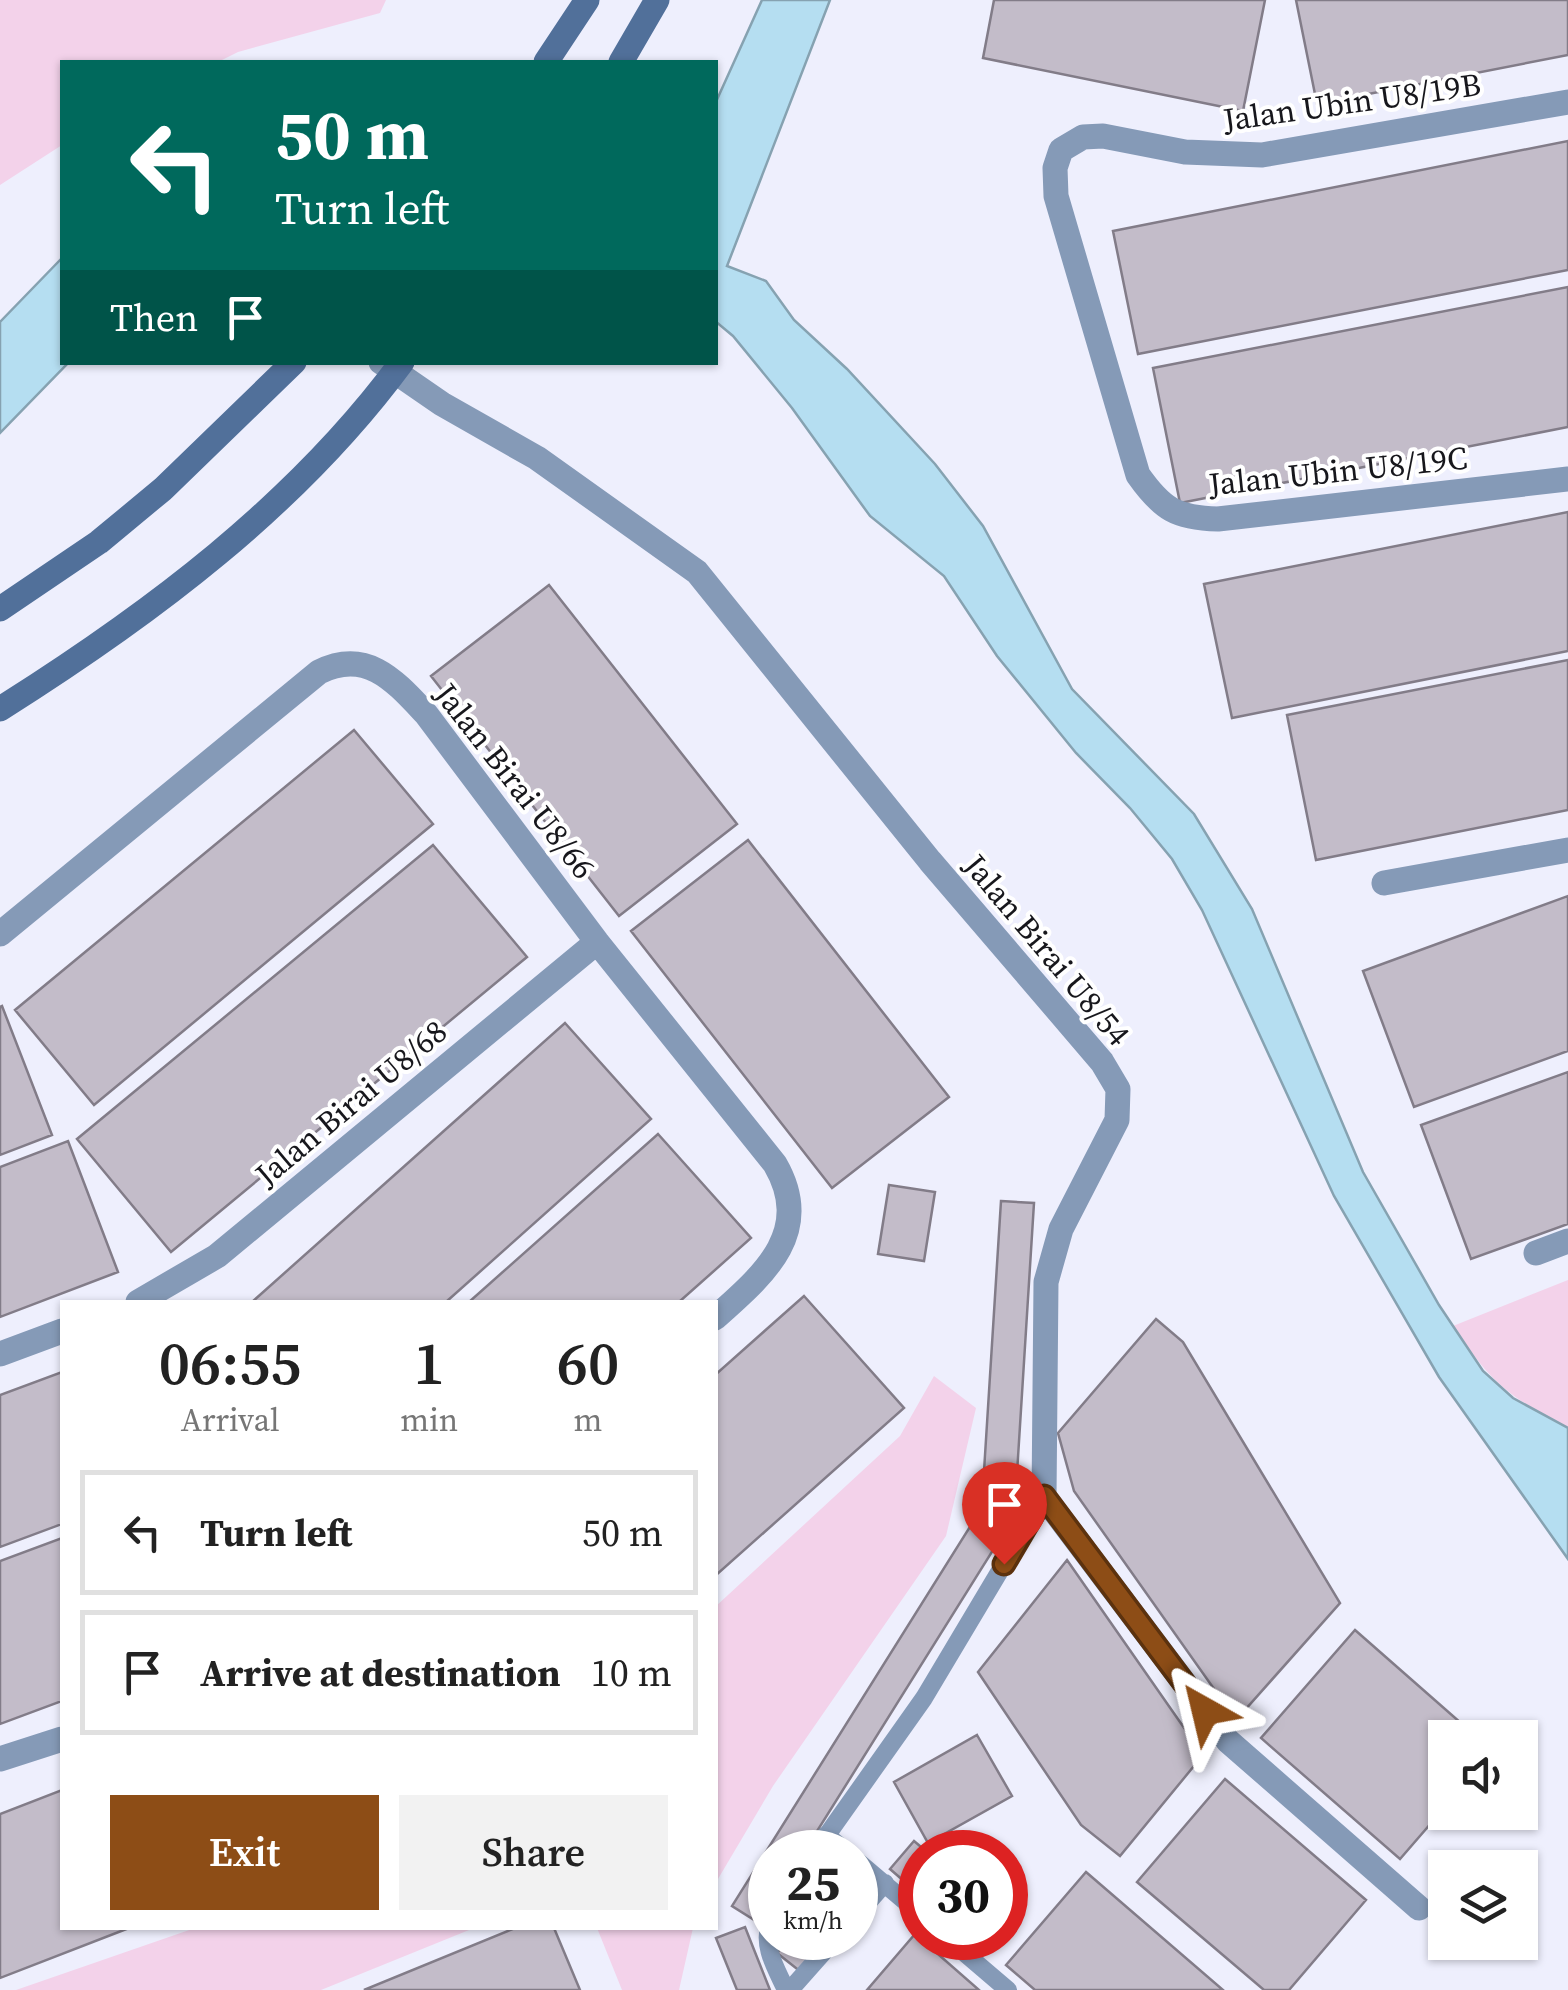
<!DOCTYPE html>
<style>
:root{--surface:#fff;--page:#f2f2f2;--text:#222;--muted:#767676;--line:#e0e0e0;--accent:#8d4d16}
body{margin:0;font-family:"Source Serif 4",serif;background:var(--page);color:var(--text);height:100vh;display:flex;flex-direction:column;font-size:38px;white-space:nowrap}
*{box-sizing:border-box;margin:0}
p{font-size:32px;color:var(--muted)}
.icon{flex:none;width:55px;height:55px;fill:none;stroke:currentColor;stroke-width:2;stroke-linecap:round;stroke-linejoin:round}
.map{position:relative;flex:1;overflow:hidden}
.side{position:absolute;left:60px;top:1300px;width:658px;height:630px;display:flex;flex-direction:column;background:var(--surface);border-radius:0px;box-shadow:0 2px 8px #0004}
.side>*{flex:none}
.hud{position:absolute;left:60px;top:60px;width:658px;height:305px;border-radius:0px;box-shadow:0 2px 8px #0004;background:#00695c;color:#fff;overflow:hidden}
.fabs{position:absolute;left:1428px;top:1720px;display:grid;gap:20px}
.fabs a{display:grid;place-items:center;width:110px;height:110px;border-radius:0px;background:var(--surface);box-shadow:0 2px 8px #0004;font-size:50px}
.speed{position:absolute;left:748px;top:1830px;display:flex;gap:20px;font-size:50px;font-weight:700;text-align:center}
.speed>*{display:grid;place-content:center;width:130px;height:130px;border-radius:50%;background:var(--surface);box-shadow:0 2px 8px #0004;line-height:1}
.speed small{font-size:25px;font-weight:400}
.speed .limit{border:15px solid #d22;background:#fff;color:#111}
.pin{position:absolute;display:grid;place-items:center;width:85px;height:85px;color:#fff;margin:-102px -42px;border-radius:50% 50% 50% 0;rotate:-45deg;box-shadow:0 0 10px #0007}
.pin .icon{rotate:45deg}
.me{position:absolute;width:110px;margin:-55px;rotate:323deg;stroke-linejoin:round;filter:drop-shadow(0 0 8px #0008)}
.turn{display:flex;align-items:center;gap:35px;height:210px;padding:0 50px;font-size:45px}
.turn .icon{width:130px;height:130px;stroke-width:2.5}
.turn b{display:block;font-size:70px;line-height:85px}
.then{display:flex;align-items:center;height:95px;padding:0 50px;background:#0003;gap:20px;font-size:38px}
.eta{display:flex;justify-content:space-evenly;align-items:center;height:170px;text-align:center}
.eta b{font-size:60px;font-weight:600;line-height:70px}
.primary-button{display:flex;gap:20px;margin-top:auto;padding:20px 50px}
.primary-button a{flex:1;height:115px;border-radius:0px;background:var(--accent);color:#fff;font-size:40px;font-weight:600;line-height:115px;text-align:center}
.primary-button a+a{background:var(--page);color:var(--text)}
ul{padding:0;list-style:none}
li{display:flex;align-items:center;gap:30px;height:125px;margin:0 20px 15px;padding:0 30px;border:5px solid var(--line);border-radius:0px}
li div{flex:1}
li b{display:block;font-size:38px}
li em{font-style:normal}
.map>svg:first-child{display:block}
.green{fill:#f3d2ea}
.water{fill:#b5def1;stroke:#86a2b1;stroke-width:2.5}
.building{fill:#c3bcc9;stroke:#827c88;stroke-width:2.5}
.lines{fill:none;stroke-linecap:round;stroke-linejoin:round}
.service{stroke:#859ab7;stroke-width:18}
.minor{stroke:#859ab7;stroke-width:25}
.secondary{stroke:#51709a;stroke-width:25}
.route-casing{stroke:#5c320e;stroke-width:25}
.route{stroke:#8d4d16;stroke-width:18}
.labels{text-anchor:middle;dominant-baseline:central;stroke-width:8;stroke-linejoin:round;paint-order:stroke}
.street-label{font-size:32px;fill:#17171c;stroke:#fff}
</style>
<div class="map">
<svg width="1568" height="1990" viewBox="0 0 1568 1990">
<rect width="100%" height="100%" fill="#eeeffd"/>
<path class="green" d="M0,0H386L380,13L238,52L218,62H62V145L0,185Z
M1568,1280V1428C1507,1395 1492,1384 1453,1326Z
M934,1376L976,1408L946,1536L773,1786L715,1884V1607L900,1436Z
M195,1928H474L321,1990H16Z
M597,1928H693L679,1990H622Z"/>
<path class="water" d="M762,0H830L727,266L766,281L794,320L847,369L935,464L983,526L1072,689L1194,814L1252,909L1363,1172L1439,1305L1483,1371L1513,1398L1568,1428V1559L1439,1377L1334,1196L1202,910L1172,859L1130,808L1076,753L997,656L944,576L870,516L792,408L733,336L715,321V104Z
M62,258V362L68,363L0,433V322Z"/>
<path class="building" d="M994,0H1265L1243,111L983,58Z
M1296,0H1568V55L1317,104Z
M1568,141V270L1138,354L1113,231Z
M1568,287V427L1180,503L1153,368Z
M1568,512V651L1232,718L1204,584Z
M549,585L737,824L619,916L431,676Z
M1568,660V810L1316,860L1287,715Z
M354,730L433,824L94,1105L15,1010Z
M748,840L949,1097L832,1188L631,931Z
M433,845L527,957L171,1252L77,1139Z
M1568,896V1051L1414,1107L1363,971Z
M2,1006L52,1135L0,1155V1007Z
M565,1023L651,1119L446,1302H252Z
M1568,1072V1224L1471,1259L1421,1125Z
M658,1134L751,1238L679,1302H469Z
M68,1141L118,1272L0,1317V1167Z
M889,1185L935,1192L924,1261L878,1254Z
M1001,1201L1034,1203L1015,1505L982,1503Z
M804,1296L904,1408L715,1576V1375Z
M1156,1319L1183,1342L1340,1603L1236,1720L1074,1491L1058,1433Z
M62,1372V1524L0,1547V1395Z
M978,1514L1005,1531L804,1852H770V1906L759,1923L732,1906Z
M62,1538V1701L0,1724V1561Z
M1067,1560L1203,1755L1120,1856L1081,1825L978,1672Z
M1355,1630L1478,1738H1445V1807L1400,1859L1261,1738Z
M977,1735L1012,1796L928,1843L894,1782Z
M1225,1779L1366,1900L1289,1990H1264L1137,1882Z
M62,1790V1928H129L0,1978V1814Z
M914,1841L927,1852H920V1895L890,1869Z
M1086,1872L1223,1990H1035L1006,1965Z
M745,1927L770,1990H737L716,1938Z
M515,1928H554L580,1990H364Z
M915,1934L979,1990H867Z
M790,1938H829L801,1972L777,1953Z"/>
<g class="lines">
<path class="service" d="M826,1835L847,1852
M815,1852L924,1698L1044,1497
M855,1859L920,1914
M855,1917L885,1883
M770,1923C762,1947 776,1968 786,1990
M947,1938L1008,1990
M790,1990L836,1938"/>
<path class="minor" d="M1568,102L1262,155L1185,152L1103,136L1083,137L1061,150L1055,168L1056,196L1138,475C1162,509 1176,518 1218,519L1568,479
M381,362L442,404L537,458L697,572L930,861L1102,1062L1118,1089L1117,1120L1061,1229L1046,1282L1044,1497L1228,1741L1419,1908
M1384,883L1568,850
M0,934L319,672C367,648 395,681 426,714L597,942L775,1164C815,1233 762,1276 715,1318
M1536,1253L1568,1241
M138,1302L217,1256L597,942
M0,1354L62,1331
M0,1759L62,1739"/>
<path class="secondary" d="M546,62L587,0
M621,62L657,0
M0,609L99,542L163,489L294,362
M0,709C149,615 296,506 402,362"/>
</g>
<g class="lines">
<defs>
<path id="route" d="M1004,1564L1044,1496L1205,1711"/>
</defs>
<use href="#route" class="route-casing"/>
<use href="#route" class="route"/>
</g>
<g class="labels">
<g class="street-label">
<text transform="translate(1352 102) rotate(-8)">Jalan Ubin U8/19B</text>
<text transform="translate(1338 471) rotate(-6)">Jalan Ubin U8/19C</text>
<text transform="translate(515 781) rotate(52)">Jalan Birai U8/66</text>
<text transform="translate(1047 950) rotate(50)">Jalan Birai U8/54</text>
<text transform="translate(351 1103) rotate(-40)">Jalan Birai U8/68</text>
</g>
</g>
</svg>
<div class="fabs">
<a><svg class="icon" aria-label="sound" viewBox="0 0 24 24"><path d="M4 9h4l5-4v14l-5-4H4zM17 9q2 3 0 6"/></svg></a>
<a><svg class="icon" aria-label="layers" viewBox="0 0 24 24"><path d="M12 4l9 5-9 5-9-5zM3 14l9 5 9-5"/></svg></a>
</div>
<div class="speed"><div>25<small>km/h</small></div><div class="limit">30</div></div>
<div class="pin" style="left:1004px;top:1564px;background:#d93025"><svg class="icon" aria-label="arrive" viewBox="0 0 24 24"><path d="M6 21V4h12l-3 4 3 4H6"/></svg></div>
<svg class="me" style="left:1205px;top:1711px" viewBox="-20 -20 40 40"><path d="M0-17L14 15 0 8-14 15z" fill="#8d4d16" stroke="#fff" stroke-width="4"/></svg>
<div class="hud">
<div class="turn"><svg class="icon" aria-label="left" viewBox="0 0 24 24"><path d="M17 20v-9H6M10 6l-5 5 5 5"/></svg><div><b>50 m</b>Turn left</div></div>
<div class="then">Then<svg class="icon" aria-label="arrive" viewBox="0 0 24 24"><path d="M6 21V4h12l-3 4 3 4H6"/></svg></div>
</div>
<section class="side">
<div class="eta">
<div><b>06:55</b><p>Arrival</p></div>
<div><b>1</b><p>min</p></div>
<div><b>60</b><p>m</p></div>
</div>
<ul>
<li><svg class="icon" aria-label="left" viewBox="0 0 24 24"><path d="M17 20v-9H6M10 6l-5 5 5 5"/></svg><div><b>Turn left</b></div><em>50 m</em></li>
<li><svg class="icon" aria-label="arrive" viewBox="0 0 24 24"><path d="M6 21V4h12l-3 4 3 4H6"/></svg><div><b>Arrive at destination</b></div><em>10 m</em></li>
</ul>
<div class="primary-button"><a>Exit</a><a>Share</a></div>
</section>
</div>
